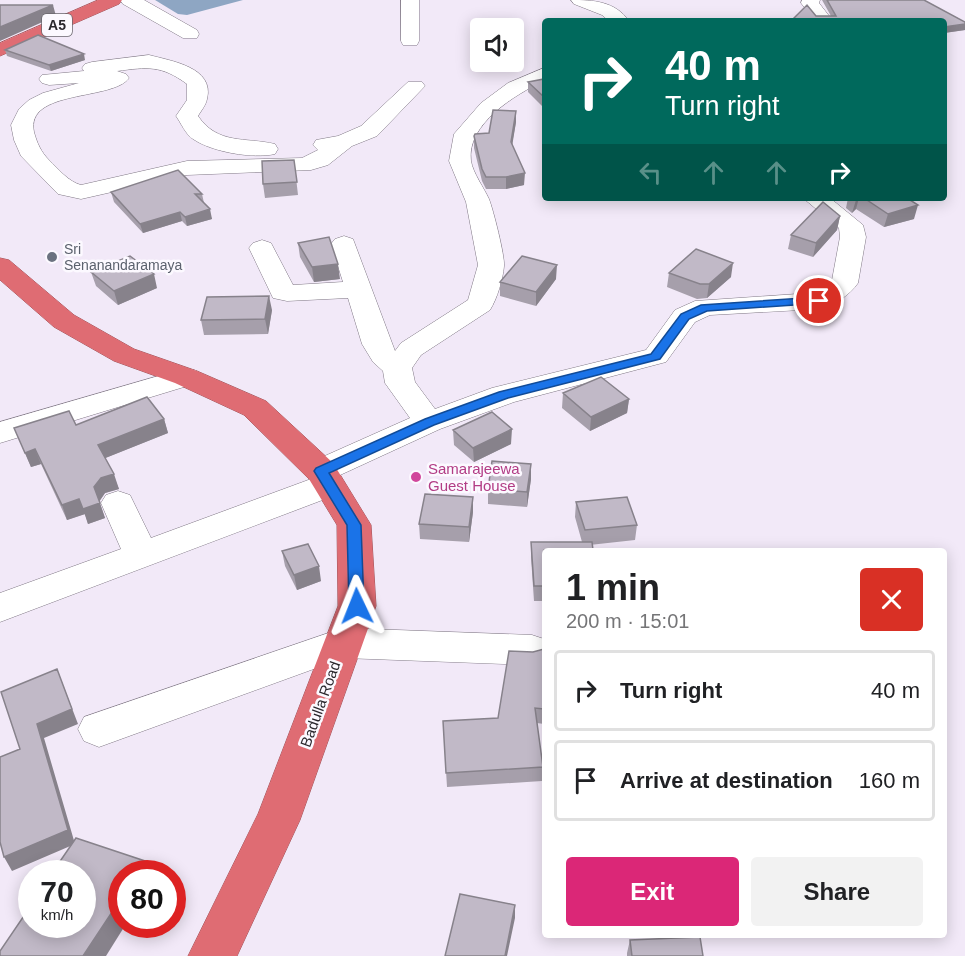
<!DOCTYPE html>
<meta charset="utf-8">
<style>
:root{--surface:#fff;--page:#f2f2f2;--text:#202124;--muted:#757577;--line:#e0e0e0;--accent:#db2777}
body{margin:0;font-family:Arial,sans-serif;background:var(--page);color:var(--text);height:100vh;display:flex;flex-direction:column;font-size:22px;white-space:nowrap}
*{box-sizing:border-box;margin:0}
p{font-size:20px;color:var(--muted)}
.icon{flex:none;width:33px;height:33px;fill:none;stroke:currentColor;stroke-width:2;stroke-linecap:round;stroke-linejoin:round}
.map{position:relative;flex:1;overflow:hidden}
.panel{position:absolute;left:542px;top:548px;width:405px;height:390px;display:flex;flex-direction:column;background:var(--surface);border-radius:6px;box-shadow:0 3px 15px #0003}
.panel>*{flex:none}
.top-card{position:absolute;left:542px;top:18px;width:405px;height:183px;border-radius:6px;box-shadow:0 3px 15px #0003;background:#00695c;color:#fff;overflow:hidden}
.buttons{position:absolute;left:470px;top:18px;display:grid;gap:12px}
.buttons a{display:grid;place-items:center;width:54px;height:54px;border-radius:6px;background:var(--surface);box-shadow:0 3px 15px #0003;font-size:30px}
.speed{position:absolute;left:18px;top:860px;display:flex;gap:12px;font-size:30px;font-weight:700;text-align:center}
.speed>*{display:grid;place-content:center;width:78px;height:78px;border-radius:50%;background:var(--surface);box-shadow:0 3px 15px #0003;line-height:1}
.speed small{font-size:15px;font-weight:400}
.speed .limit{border:9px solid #d22;background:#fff;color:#111}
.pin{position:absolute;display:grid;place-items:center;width:51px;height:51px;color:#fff;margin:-26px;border:3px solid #fff;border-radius:50%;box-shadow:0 2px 6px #0007}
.me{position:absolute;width:66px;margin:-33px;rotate:358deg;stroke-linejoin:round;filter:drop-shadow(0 0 4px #0008)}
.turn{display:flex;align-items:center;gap:21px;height:126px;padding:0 24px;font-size:27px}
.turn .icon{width:78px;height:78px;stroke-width:2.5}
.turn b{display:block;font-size:42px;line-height:51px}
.lanes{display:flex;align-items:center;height:57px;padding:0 24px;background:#0003;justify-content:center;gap:30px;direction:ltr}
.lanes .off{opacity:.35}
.round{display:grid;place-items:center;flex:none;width:63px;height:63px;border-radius:6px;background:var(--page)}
.head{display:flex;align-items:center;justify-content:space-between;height:102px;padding:0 24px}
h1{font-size:36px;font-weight:800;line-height:45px}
.button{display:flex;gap:12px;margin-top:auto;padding:12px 24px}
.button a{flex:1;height:69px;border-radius:6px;background:var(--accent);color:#fff;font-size:24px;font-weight:800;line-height:69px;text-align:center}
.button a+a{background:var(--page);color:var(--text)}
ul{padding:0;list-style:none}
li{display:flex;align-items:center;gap:18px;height:81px;margin:0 12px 9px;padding:0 12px;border:3px solid var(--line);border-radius:6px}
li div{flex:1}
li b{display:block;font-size:22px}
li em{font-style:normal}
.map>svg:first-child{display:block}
.water{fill:#8ea6c3}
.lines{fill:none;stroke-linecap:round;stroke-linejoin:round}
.minor-casing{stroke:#7f7784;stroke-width:1}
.highway-casing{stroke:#a0545a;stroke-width:1}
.minor{fill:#fff;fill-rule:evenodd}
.highway{fill:#df6c73;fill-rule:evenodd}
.wall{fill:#a69fab}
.shaded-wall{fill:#87828b}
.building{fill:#c1b9c7;stroke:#87828b;stroke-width:1.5}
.route{fill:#1a73e8;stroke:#114b97;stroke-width:1.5}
.worship-dot{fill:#6b7280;stroke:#fcf9ff;stroke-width:2}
.hotel-dot{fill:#d1479c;stroke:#fcf9ff;stroke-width:2}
.labels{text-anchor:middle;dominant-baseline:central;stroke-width:5;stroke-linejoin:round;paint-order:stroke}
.shield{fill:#fcf9ff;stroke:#69666c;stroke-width:1.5}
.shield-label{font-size:14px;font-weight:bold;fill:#2a272d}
.far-worship-label{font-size:14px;fill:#5b616d;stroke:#fcf9ff;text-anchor:start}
.hotel-label{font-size:15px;fill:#b23c85;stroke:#fcf9ff;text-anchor:start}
.street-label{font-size:15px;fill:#2a272d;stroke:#fcf9ff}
</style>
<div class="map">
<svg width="965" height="956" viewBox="0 0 965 956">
<rect width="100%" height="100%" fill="#f2e9f8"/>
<path class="water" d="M155,0H243L187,15L178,14Z"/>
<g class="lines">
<defs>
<path id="minor" d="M120,0H144L197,30L199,34L197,38H183L123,4Z
M401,0H419V41L417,45H403L401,41Z
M571,0C593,0 615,1 629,21H609L602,15L574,4Z
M802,0H820L819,3L833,21H815L801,3Z
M149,55C171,61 215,67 207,99C206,105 201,111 198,116C218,145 245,137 275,144L278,149L275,154C253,159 212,152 193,139C186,135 181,123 176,116L187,100V84C161,65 148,67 117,71L126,74L129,78C113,101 25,89 34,132C37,143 41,152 49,160C58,169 69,182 81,185L187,161L302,158L318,150L313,145L316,140L338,136L361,126L408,82H422L425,86L377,136L352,146L328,165L311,170L187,175L81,199L58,194L21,156L14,140L11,125L19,109L29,100L43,93L79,83L49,85L42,83L39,79L42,75L84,71L82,68L85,64L92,62Z
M544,68V81C516,94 466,124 471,161C473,173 484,188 489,199C493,209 505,256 504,266C503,279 497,299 490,310L421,355L412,368L415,382L435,409L492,388L646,350L675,310L695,301L812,293L832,280L840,237L839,228L803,198H830L863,225L866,237L858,283C850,295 833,306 819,309L710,315L695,322L666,362L514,402L440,429L338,476L346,485L341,493L0,622V593L121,549L101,503L106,495L118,491L130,495L151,538L311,479L305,471L309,463L410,418L385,383L383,371L373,362L362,344L348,298L287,301L273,298L249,248L253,243L262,240L271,243L293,285L343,282L331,244L335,239L344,236L353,239L395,351L401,343L468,300L478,265L466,202L449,161L454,134L481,103L508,83Z
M186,368L197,371L201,377L197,383L0,443V422Z
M343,628L532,635L544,639V661L532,665L344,658L99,747L84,741L78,729L84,717Z"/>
<path id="highway" d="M98,0H122L119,4L0,56V43Z
M0,258L9,260L74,315L134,349L197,371L266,401L333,463L371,525L376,606L300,820L237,956H188L258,814L338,606L337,525L309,479L244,415L175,383L114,361L54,327L0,280Z"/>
</defs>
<use href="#minor" class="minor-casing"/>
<use href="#highway" class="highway-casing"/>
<use href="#minor" class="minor"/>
<use href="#highway" class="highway"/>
</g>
<path class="wall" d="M822,0H924L965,22V30L944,33V21H792L793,19L831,16Z
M5,50L85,60L51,71L7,56Z
M544,79V108L528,92V82Z
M516,111V122L512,144L524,185L506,189H486L482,181L474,148V136L489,133Z
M294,160L298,195L265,198L263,184Z
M111,192L202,194L204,203L212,219L187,226L182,221L143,233L114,202Z
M848,198H907L914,219L884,227L856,209L852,213L846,208Z
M840,216L837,230L813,257L788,249L791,235Z
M298,243L340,279L314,282L300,257Z
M91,272L157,288L118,305L96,286Z
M669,273L731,277L707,298L697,299L667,287Z
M556,279L536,306L500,296V282Z
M272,310L268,334L204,335L201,320Z
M563,393L629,399L627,413L590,431L562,408Z
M164,419L168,433L105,458L119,489L105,493L99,501L105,518L88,524L85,514L67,520L41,464L31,467L14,428Z
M453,430L511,444L474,462L454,445Z
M531,464V479L527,507L488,504V489Z
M576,502L637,525L635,540L544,550V601H534L531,557V542H582L575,517Z
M473,512L469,542L420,539L419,524Z
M282,551L321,581L297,590L285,566Z
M544,649V724L537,723L543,767L542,781L447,787L443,721L498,718L533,652Z
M630,940L703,956H627V953Z"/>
<path class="shaded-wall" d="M53,5L56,16L0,41V27Z
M965,24V30L944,33V27Z
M84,54L85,60L51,71L49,65Z
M516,111V122L511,153V142Z
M525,173L524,185L506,189V177Z
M857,198H859L856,209L852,213L856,200Z
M918,205L914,219L884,227L888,214Z
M210,209L212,219L187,226L185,217Z
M180,212L182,221L143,233L140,224Z
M840,216L837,230L813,257L816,243Z
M733,263L731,277L707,298L709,284Z
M338,264L340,279L314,282L312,267Z
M557,265L556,279L536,306V292Z
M154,274L157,288L118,305L114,291Z
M269,296L272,310L268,334L265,319Z
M629,399L627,413L590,431L591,417Z
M164,419L168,433L103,459L98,445Z
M512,429L511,444L474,462L473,448Z
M35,449L41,464L31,467L25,453Z
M531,464V479L527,507V492Z
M114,474L119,489L105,493L99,502L94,487L101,478Z
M473,497V512L469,542V527Z
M79,499L85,514L67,520L62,505Z
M100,503L105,518L88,524L83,509Z
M319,566L321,581L297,590L294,575Z
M57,669L78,724L44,738L75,844L12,871L4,857L37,724Z
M145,861L150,873H137Z
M122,897V924H126L106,956H83Z
M515,905V918L507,956H505Z"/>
<path class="building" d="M827,0H924L965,22V24L944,27V21H797L793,19L807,5L816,16H836Z
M0,5H53L0,27Z
M38,35L84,54L49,65L5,50Z
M544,79V97L528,82Z
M493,110L516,111L511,142L525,173L506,177H486L482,169L474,136L475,134L489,133Z
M294,160L297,182L263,184L262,161Z
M178,170L202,194H195L210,209L185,217L180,212L140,224L111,192Z
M864,198H907L918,205L888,214Z
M823,202L840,216L816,243L791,235Z
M329,237L338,264L312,267L298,243Z
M696,249L733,263L709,284H700L669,273Z
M130,256L154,274L114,291L91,272Z
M522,256L557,265L536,292L500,282Z
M269,296L265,319L201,320L207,297Z
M601,377L629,399L591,417L563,393Z
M147,397L164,419L98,445L114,474L101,478L94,487L100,503L83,509L79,499L62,505L35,449L25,453L14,428L69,411L76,425Z
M492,412L512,429L473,448L453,430Z
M492,461L531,464L527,492L488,489Z
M425,494L473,497L469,527L419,524Z
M627,497L637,525L585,530L576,502Z
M531,542H592L593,550H544V586H534Z
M308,544L319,566L294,575L282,551Z
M544,649V709L535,708L543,767L446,773L443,721L498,718L509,651L533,652Z
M57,669L72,709L37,724L68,830L4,857L0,842V757L20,749L1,692Z
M76,838L145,861L137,873H122V897L83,956H0V951L32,904V924H82V873H52Z
M460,894L515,905L505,956H445Z
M700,937L703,956H632L630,940Z"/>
<path class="route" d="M819,297L825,301L823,303L707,311L689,319L660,359L508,398L434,425L329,473L361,525L364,606L362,610H351L349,606L347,525L314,471L316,468L425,419L499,392L651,354L681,314L701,305Z"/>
<circle class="worship-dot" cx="52" cy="257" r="6"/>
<circle class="hotel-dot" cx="416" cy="477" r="6"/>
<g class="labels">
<rect class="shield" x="42" y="14" width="30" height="22" rx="4.5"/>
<g class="shield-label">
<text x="57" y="25">A5</text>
</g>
<g class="far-worship-label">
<text x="64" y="249">Sri<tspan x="64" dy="16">Senanandaramaya</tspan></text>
</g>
<g class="hotel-label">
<text x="428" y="468">Samarajeewa<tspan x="428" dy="17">Guest House</tspan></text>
</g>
<g class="street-label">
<text transform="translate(320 704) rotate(-70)">Badulla Road</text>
</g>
</g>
</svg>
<div class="buttons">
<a><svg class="icon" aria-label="sound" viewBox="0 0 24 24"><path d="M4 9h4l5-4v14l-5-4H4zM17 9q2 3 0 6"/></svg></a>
</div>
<div class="speed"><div>70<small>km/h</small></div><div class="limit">80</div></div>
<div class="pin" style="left:819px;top:301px;background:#d93025"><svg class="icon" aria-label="arrive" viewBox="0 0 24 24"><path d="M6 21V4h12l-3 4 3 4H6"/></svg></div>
<svg class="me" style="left:357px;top:606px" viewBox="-20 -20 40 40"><path d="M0-17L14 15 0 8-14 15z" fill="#1a73e8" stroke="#fff" stroke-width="4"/></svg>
<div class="top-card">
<div class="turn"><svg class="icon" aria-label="right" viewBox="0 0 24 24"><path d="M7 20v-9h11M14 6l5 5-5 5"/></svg><div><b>40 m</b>Turn right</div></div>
<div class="lanes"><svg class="icon off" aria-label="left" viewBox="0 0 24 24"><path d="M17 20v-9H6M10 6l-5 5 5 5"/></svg><svg class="icon off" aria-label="ahead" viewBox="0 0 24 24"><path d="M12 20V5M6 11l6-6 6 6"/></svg><svg class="icon off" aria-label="ahead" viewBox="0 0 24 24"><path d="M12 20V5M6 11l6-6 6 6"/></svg><svg class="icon" aria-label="right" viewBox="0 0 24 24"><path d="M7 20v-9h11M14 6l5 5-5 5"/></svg></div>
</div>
<section class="panel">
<div class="head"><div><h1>1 min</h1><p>200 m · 15:01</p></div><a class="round" style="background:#d93025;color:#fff"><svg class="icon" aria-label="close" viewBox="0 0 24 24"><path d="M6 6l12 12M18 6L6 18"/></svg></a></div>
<ul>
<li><svg class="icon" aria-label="right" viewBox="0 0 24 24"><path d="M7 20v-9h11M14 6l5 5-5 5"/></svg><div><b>Turn right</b></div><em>40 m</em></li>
<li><svg class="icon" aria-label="arrive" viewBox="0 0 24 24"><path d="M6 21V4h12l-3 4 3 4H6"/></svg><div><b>Arrive at destination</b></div><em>160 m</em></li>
</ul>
<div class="button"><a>Exit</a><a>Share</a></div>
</section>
</div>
